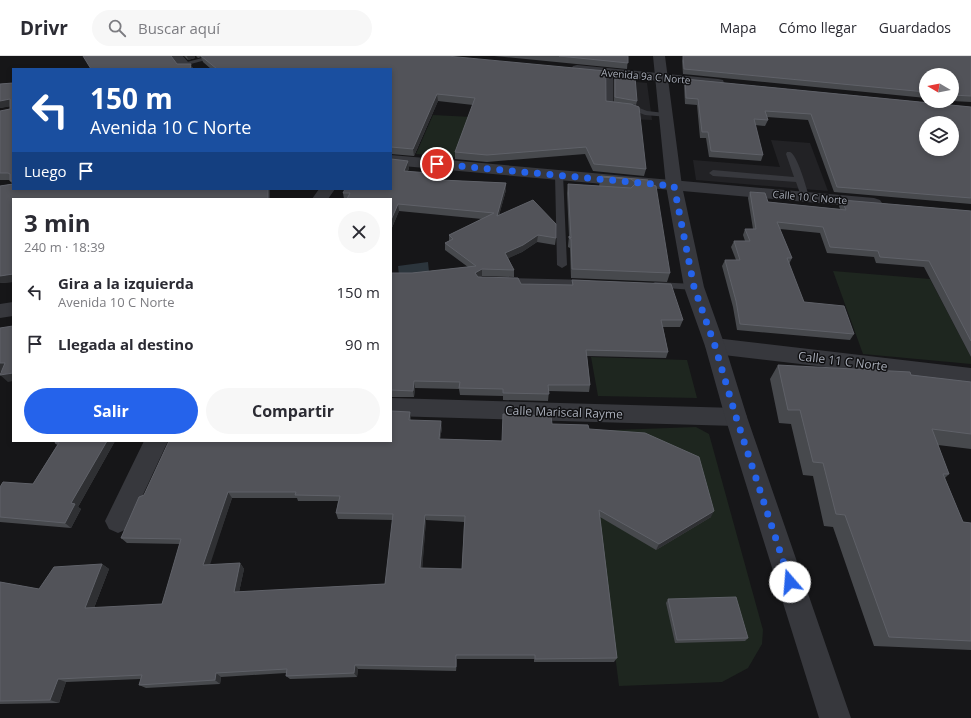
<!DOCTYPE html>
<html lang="es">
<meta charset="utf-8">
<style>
:root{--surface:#fff;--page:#f7f7f7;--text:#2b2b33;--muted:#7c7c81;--line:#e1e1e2;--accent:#2563eb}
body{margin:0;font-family:"Open Sans",sans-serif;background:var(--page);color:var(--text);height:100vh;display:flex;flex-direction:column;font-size:15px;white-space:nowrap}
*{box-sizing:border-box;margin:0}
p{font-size:13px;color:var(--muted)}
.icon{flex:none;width:22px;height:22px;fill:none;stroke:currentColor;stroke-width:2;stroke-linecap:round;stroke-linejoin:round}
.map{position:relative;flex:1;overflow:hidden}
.panel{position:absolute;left:12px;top:142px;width:380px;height:244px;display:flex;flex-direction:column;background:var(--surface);border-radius:0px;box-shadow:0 2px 6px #0003}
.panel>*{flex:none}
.banner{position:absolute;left:12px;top:12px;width:380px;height:122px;border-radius:0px;box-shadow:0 2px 6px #0003;background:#1a4fa0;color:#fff;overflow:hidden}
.needle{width:26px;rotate:280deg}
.tools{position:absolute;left:919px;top:12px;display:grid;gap:8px}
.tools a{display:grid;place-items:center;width:40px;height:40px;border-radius:50%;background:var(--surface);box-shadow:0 2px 6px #0003;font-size:20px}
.pin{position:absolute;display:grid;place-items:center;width:34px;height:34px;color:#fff;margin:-17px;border:2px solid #fff;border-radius:50%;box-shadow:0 1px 4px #0007}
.me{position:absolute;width:44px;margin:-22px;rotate:342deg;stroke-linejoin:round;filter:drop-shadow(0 0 3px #0008)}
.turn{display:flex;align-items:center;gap:14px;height:84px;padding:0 12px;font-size:18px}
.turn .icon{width:52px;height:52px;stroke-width:2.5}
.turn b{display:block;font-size:28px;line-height:34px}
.then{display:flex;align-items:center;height:38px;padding:0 12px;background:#0003;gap:8px;font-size:15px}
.round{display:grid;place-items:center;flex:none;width:42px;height:42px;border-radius:21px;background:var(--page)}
.head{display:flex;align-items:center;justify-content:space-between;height:68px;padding:0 12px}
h1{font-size:24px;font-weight:700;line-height:30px}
.action{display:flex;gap:8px;margin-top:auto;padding:8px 12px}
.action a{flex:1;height:46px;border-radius:24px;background:var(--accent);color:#fff;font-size:16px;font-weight:700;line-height:46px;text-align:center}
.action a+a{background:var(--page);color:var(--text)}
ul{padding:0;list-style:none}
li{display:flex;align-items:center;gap:12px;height:52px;padding:0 12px}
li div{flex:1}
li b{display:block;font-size:15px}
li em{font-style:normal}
header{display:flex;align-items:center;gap:24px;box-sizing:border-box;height:56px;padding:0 20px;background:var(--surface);border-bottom:1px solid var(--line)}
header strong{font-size:19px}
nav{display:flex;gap:22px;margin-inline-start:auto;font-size:14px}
.search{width:280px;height:36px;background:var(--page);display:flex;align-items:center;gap:10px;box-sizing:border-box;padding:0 14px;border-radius:22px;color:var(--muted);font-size:15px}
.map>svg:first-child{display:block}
.built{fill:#222225}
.green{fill:#1e261f}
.water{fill:#2c353c}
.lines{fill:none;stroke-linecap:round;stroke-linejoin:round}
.service{fill:#37383d;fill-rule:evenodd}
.minor{fill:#37383d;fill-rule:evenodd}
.tertiary{fill:#37383d;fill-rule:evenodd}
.wall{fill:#47494d;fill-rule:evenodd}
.shaded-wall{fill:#2f3033}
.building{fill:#525359;stroke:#5f6168;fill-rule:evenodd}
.route{stroke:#2563eb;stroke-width:7;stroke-dasharray:0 12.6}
.labels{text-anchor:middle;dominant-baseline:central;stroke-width:3;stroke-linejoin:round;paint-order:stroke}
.far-street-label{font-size:10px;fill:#a8adb8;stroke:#111113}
.street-label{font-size:12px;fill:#a8adb8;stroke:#111113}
</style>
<header>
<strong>Drivr</strong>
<div class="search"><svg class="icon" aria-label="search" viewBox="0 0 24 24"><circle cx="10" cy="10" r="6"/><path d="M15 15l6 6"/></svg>Buscar aquí</div>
<nav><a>Mapa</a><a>Cómo llegar</a><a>Guardados</a></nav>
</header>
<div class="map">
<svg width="971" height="662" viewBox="0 0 971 662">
<rect width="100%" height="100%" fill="#161618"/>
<path class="built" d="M603,23L647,27L652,64L587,61Z
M771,84L810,87L828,135L696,124L693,104L780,111Z"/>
<path class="green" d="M433,59L472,61L455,101L416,98Z
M833,215L930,223L971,301V308L863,298Z
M591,301L687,304L697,342L598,340Z
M696,371L709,378L763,574L762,588L748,612L722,626L619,630L587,375Z"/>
<path class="water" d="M428,206L429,216L399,219L398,210Z"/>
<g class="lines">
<path class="service" d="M209,0H221L183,10L180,8Z
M610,14L613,16V47L632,49L647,55L665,57L669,59L668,61L645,59L630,53L606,51L607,16Z
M787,96H790C797,98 807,133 809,141L808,143H802L796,126L713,120L709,117L713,114L794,121L786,98Z
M559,115L563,118L567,209L562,212L557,209L555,118Z
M503,222L589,224L594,227L589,230L499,227L498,225L499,223Z
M655,226L694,228L699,231L694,234L651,231L650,229Z"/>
<path class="minor" d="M170,0H183L194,13H181Z
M577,9L718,23L723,24L724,27L723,30L718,31L573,16L571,13L573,10Z
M391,99L874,142L880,144L882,147L880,150L874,152L391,109Z
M319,133H335L328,143H312Z
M13,246V260L0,262V248Z
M715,282L971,312V328L715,298L708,295L705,290L708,285Z
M391,342L736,352L744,354L747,361L744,368L736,370L391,360Z
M144,385H168L127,473L118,477L109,473L105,465Z"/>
<path class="tertiary" d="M653,0H665L682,130L704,231L725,290L747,361L851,662H819L725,361L705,290L684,231L666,130Z"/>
</g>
<path class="wall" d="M184,0H195V2L188,4Z
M196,0H447L606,45L626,47L614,46V22L615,18L637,45L636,49L632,48L646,113L644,120L593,115L585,98L487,106L455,103V96L473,49L438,45L414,100L391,98V13H211L203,6L201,1L198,2Z
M494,0H628L627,13Z
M683,0H971V46L952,45V19H926V42L683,18L682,5Z
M685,23L971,51V148L834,136L808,64L767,61L768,64L765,70L755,69L763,99L761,105L709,101L706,82H700L697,49L685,48L684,29Z
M13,27V133H270V143H13V226L0,227V130L12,128L10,124H0V55L10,53V50L0,52V28Z
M408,105L409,112L408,115L441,124L506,127V134L499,159L556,182L555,189L537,186L522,196L508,202L514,214V221L482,220L480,221L521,228L572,229V224L683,264L680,271H663L668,296L666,302L587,300L590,329L589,336L549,335L548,345L503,344V340L460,339L459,333L415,332L414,341H391V217H412L468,211L445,194V187L449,185V179L482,163L399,155L391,174V143H344L343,137Z
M601,120L648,124L670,217L667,226L571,222L570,192L568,191V190L569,180L567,137L568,128L599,130Z
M750,136L768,146L840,153L839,150L842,144L971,155V301L924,211L876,207L874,201L827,197L820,177L780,173L792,202L789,208L804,246L854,278L850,284L737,274L733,251L722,210L725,204H736L731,191L734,185H745L743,179L745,173H753L748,142Z
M778,309L911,319L971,326V393L938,389L949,418L945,422L963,466L971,467V594L874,590L833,471L824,470L813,420L803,419L791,368L779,367L770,323Z
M410,356L411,364L442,372L440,383L502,385L552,368L589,373L711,461L656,494L600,461L617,602L614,606H534V603H457L456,615L358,613L357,621L290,623L286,620V617L221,621L220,628L146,632L139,629L141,623L66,626L59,647L0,648V526L39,533L102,508L109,513L94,552L162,548L180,488L127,487L121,482L144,439ZM232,442H297L298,445H338L336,457L338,463L393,464L385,528L239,536L244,513L240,507L209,509ZM426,464L464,466L462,513L422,512Z
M56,385H115L78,451L81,453L71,472L0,466V431L33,428L57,389L55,387Z
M668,543L748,582L745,585L675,587L666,547Z"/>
<path class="shaded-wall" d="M187,0H195V2L188,4Z
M437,38L438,45L414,100L413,93Z
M10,43L13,50L0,52V45Z
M408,105L409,112L405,121L404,115Z
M506,127V134L497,167V160Z
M268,133H270V143H268Z
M398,148L399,155L391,174V164Z
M538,179L537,186L522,196L505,204V197Z
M482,213V220L476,224L475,217Z
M13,218V226L0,227V220Z
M0,307H5L12,314L0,316Z
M13,317V325L8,326L0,319Z
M414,325L415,332L414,341L413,335Z
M410,356L411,362L410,371L409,364Z
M441,365L442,372L439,389V383Z
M107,385H115L78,451L81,453L71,472L65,467L71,447Z
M228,436L232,442L208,515L203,509Z
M714,455L711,461L656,494L659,488Z
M425,459L426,464L422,517L420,512Z
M240,507L244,513L238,541L234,536Z
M102,508L109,513L92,557L85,552Z
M456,599L457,603L456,615Z
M355,609L358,613L357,621L354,617Z
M216,617L221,621L220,628L215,624Z
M58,623L66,626L59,647L50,644Z"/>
<path class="building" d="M83,0H171L177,8H191L190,13H91Z
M201,0H447L606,15V45L631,48L639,51L646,113L594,108L586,91L487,99L455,96L475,42L437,38L413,93L391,91V13H217Z
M559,0H628V7Z
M683,0H971V40L952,39V19H926V36L684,13Z
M615,18L635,21L637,45L615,41Z
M685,23L971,51V142L837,131L811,58L765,55L768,64L754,63L763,99L711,95L708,76H702L698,43L686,42ZM926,67H952V93H926Z
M13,27V125H10V118L8,117H0V55L10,53V43L0,45V28Z
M391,103L408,105L404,115L441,118V124L506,127L497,160L533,144L556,168V182L538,179L523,189L505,197L514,214L482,213L475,217L478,221L518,222L521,228L573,229L572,224L671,228L683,264H661L668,296L586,294L590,329H548L549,338L503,337V333L459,332L460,326L414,325L413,335L391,334V217H412L476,210L445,187L453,183L449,179L494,157L398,148L391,164V143H347L350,137H343L345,133H391Z
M601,120L648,124V127L656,130L670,217L572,213L571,183L569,182V180L571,182L568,128L631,132L636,127L631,123L601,121Z
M13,128V133H268V143H13V218L0,220V130Z
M750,136L765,137L768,146L846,154L842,144L971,155V285L929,205L880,201L878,195L830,191L823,171L777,166L792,202H787L804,246L844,250L854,278L740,268L736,245L725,204H740L734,185H750L745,173H756Z
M13,270V317L0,319L5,307H0V272Z
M778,309L910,316L911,319L971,326V378L932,373L949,418H943L963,466L971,467V585L889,581L845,459L836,458L823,407L813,406L800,354H788Z
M391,355L410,356L409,364L441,365L439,383L502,385L503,358L551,360L552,368L588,369L589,373L645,377L699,401L714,455L659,488L599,454L617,602L535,603V599H456V611L355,609L354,617L286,620L287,613L216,617L215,624L139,629L142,619L58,623L50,644L0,645V526L39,533L54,511L102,508L85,552L162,548L181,483L121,482L139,441L144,439L169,385H391ZM228,436H296L295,439L340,440L336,457L393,458L385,528L234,536L240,507L203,509ZM425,459L465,460L462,513L420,512Z
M56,385H107L71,447L75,448L65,467L0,461V431L3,426L33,428L59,387H55Z
M736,541L748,582L677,584L668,543Z"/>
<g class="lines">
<path class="route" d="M437,108L674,130L694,231L715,290L736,361L790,526"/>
</g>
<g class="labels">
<g class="far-street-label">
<text transform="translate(646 20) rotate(5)">Avenida 9a C Norte</text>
<text transform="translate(810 141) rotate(5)">Calle 10 C Norte</text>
</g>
<g class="street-label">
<text transform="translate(843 305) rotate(7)">Calle 11 C Norte</text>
<text transform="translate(564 356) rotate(2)">Calle Mariscal Rayme</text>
</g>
</g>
</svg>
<div class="tools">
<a><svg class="needle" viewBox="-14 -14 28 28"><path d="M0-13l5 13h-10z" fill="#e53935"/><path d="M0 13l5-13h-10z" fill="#7c7c81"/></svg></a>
<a><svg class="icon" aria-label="layers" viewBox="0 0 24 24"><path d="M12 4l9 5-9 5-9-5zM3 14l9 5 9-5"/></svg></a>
</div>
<div class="pin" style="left:437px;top:108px;background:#d93025"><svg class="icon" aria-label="arrive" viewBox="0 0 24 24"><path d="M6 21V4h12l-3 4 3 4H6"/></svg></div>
<svg class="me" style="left:790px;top:526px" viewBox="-20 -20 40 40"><circle r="19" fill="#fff"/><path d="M0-13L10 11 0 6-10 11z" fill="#2563eb"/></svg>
<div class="banner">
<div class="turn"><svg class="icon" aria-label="left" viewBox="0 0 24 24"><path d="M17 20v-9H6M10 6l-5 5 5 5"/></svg><div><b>150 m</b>Avenida 10 C Norte</div></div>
<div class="then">Luego<svg class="icon" aria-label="arrive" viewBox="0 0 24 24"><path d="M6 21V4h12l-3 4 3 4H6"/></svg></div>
</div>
<section class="panel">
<div class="head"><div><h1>3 min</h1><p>240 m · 18:39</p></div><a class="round"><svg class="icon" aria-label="close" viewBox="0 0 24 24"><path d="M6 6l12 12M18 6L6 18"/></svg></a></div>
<ul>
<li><svg class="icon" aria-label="left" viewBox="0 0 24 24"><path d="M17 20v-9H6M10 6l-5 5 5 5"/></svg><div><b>Gira a la izquierda</b><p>Avenida 10 C Norte</p></div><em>150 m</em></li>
<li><svg class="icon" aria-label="arrive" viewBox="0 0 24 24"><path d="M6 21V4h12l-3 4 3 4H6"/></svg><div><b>Llegada al destino</b></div><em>90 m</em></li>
</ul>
<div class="action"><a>Salir</a><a>Compartir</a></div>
</section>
</div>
